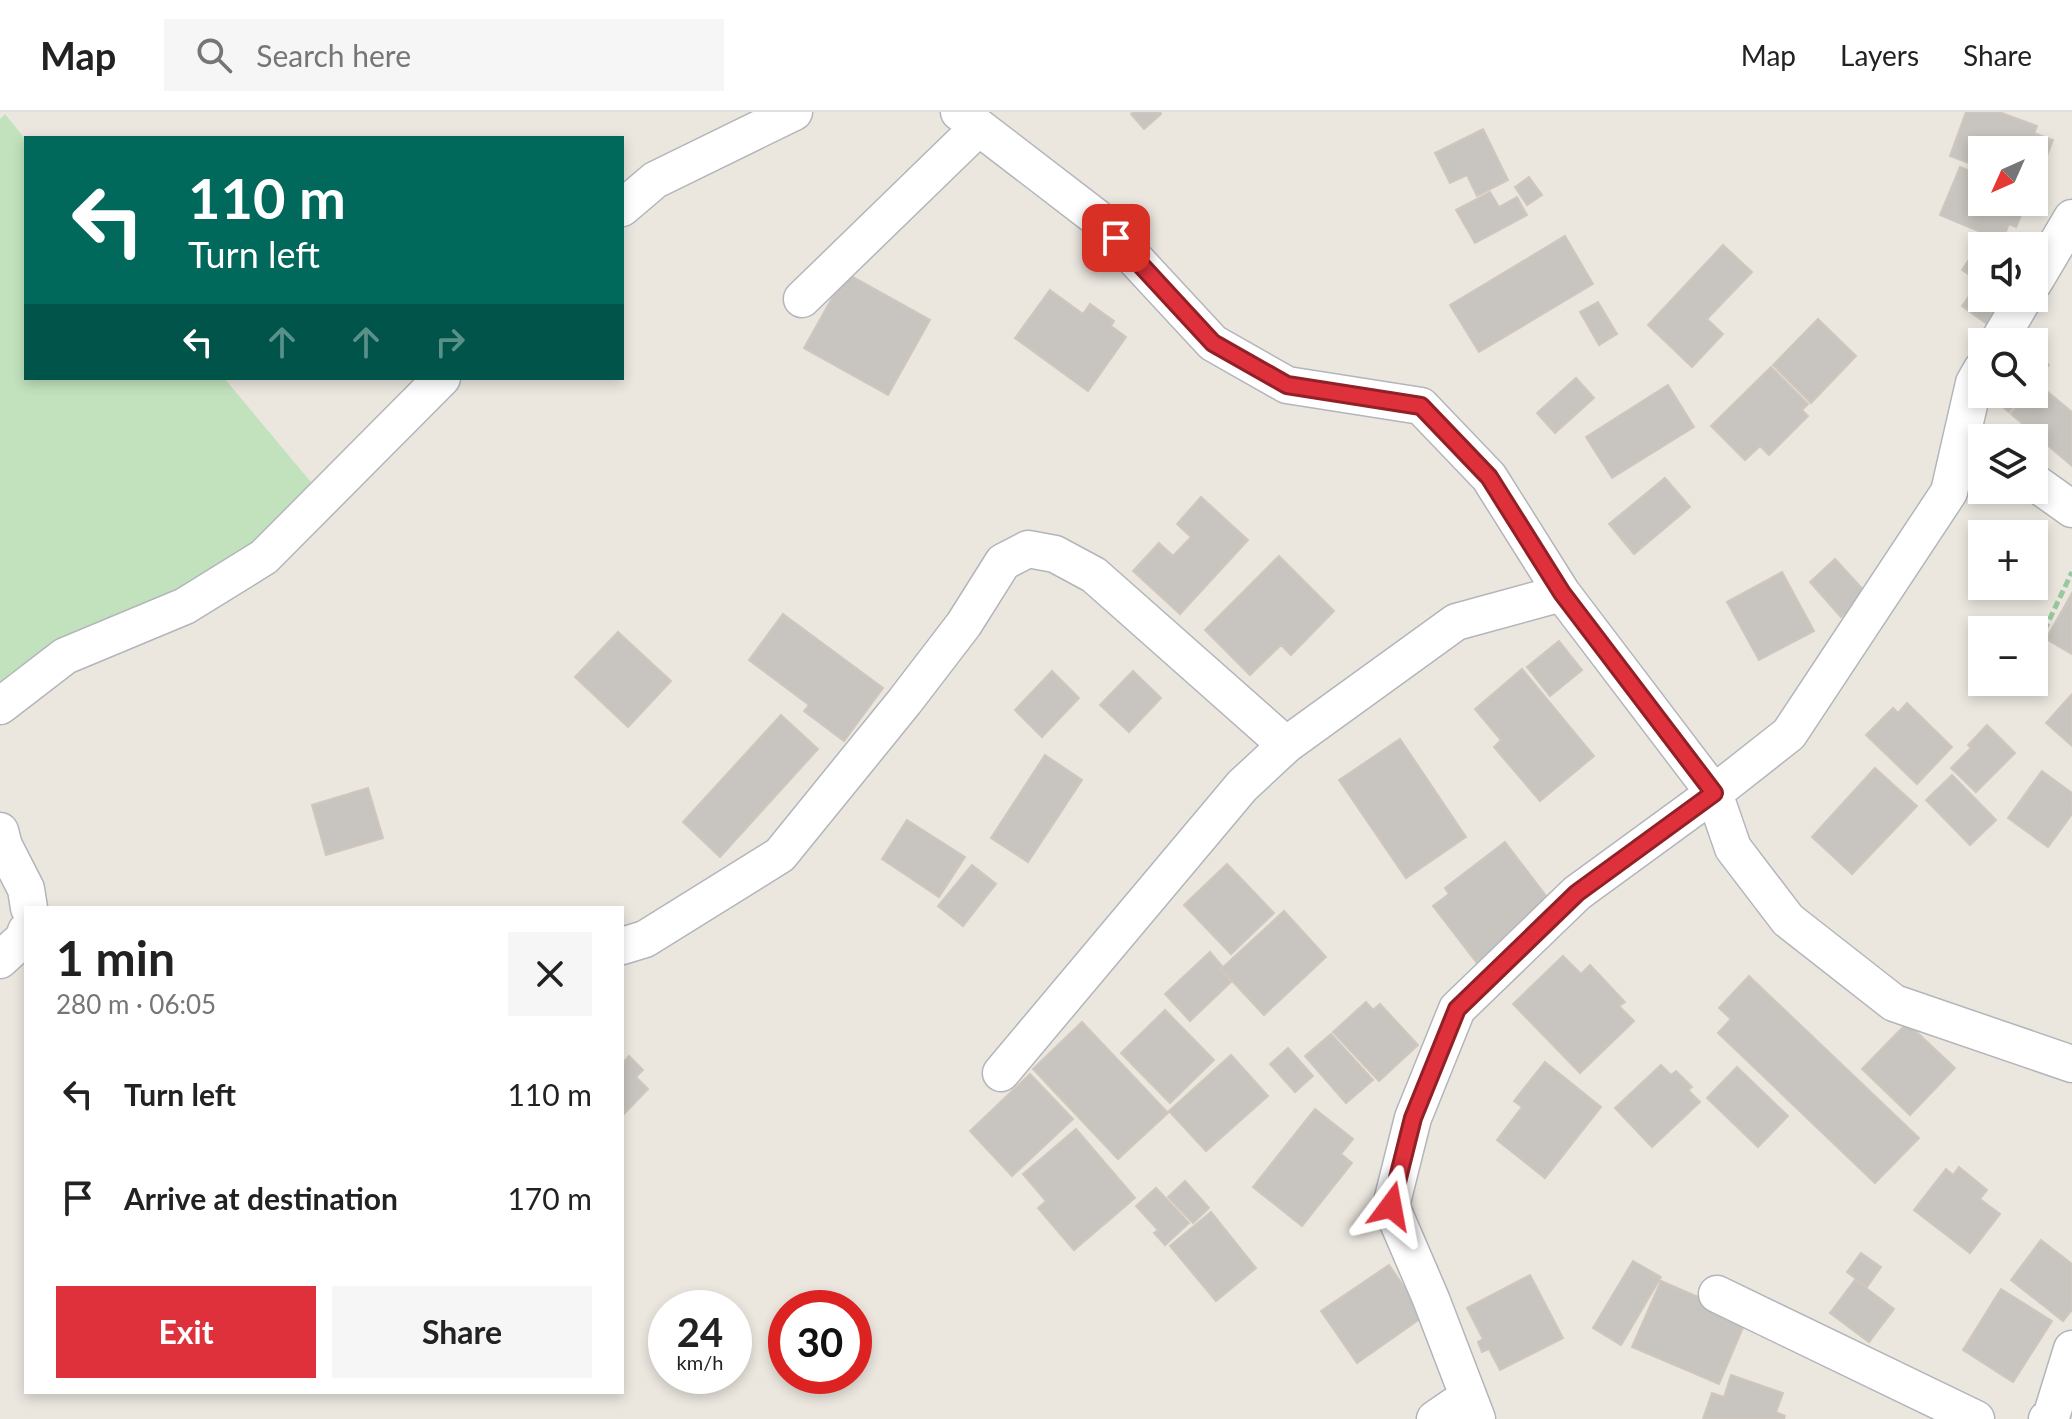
<!DOCTYPE html>
<meta charset="utf-8">
<style>
:root{--surface:#fff;--page:#f6f6f6;--text:#222;--muted:#767676;--line:#e0e0e0;--accent:#df313c}
body{margin:0;font-family:Lato,sans-serif;background:var(--page);color:var(--text);height:100vh;display:flex;flex-direction:column;font-size:30px;white-space:nowrap}
*{box-sizing:border-box;margin:0}
p{font-size:26px;color:var(--muted)}
.icon{flex:none;width:44px;height:44px;fill:none;stroke:currentColor;stroke-width:2;stroke-linecap:round;stroke-linejoin:round}
.map{position:relative;flex:1;overflow:hidden}
.side{position:absolute;left:24px;top:794px;width:600px;height:488px;display:flex;flex-direction:column;background:var(--surface);border-radius:0px;box-shadow:0 4px 12px #0003}
.side>*{flex:none}
.hud{position:absolute;left:24px;top:24px;width:600px;height:244px;border-radius:0px;box-shadow:0 4px 12px #0003;background:#00695c;color:#fff;overflow:hidden}
.needle{width:52px;rotate:225deg}
.controls{position:absolute;left:1968px;top:24px;display:grid;gap:16px}
.controls a{display:grid;place-items:center;width:80px;height:80px;border-radius:0px;background:var(--surface);box-shadow:0 4px 12px #0003;font-size:40px}
.speed{position:absolute;left:648px;top:1178px;display:flex;gap:16px;font-size:40px;font-weight:700;text-align:center}
.speed>*{display:grid;place-content:center;width:104px;height:104px;border-radius:50%;background:var(--surface);box-shadow:0 4px 12px #0003;line-height:1}
.speed small{font-size:20px;font-weight:400}
.speed .limit{border:12px solid #d22;background:#fff;color:#111}
.pin{position:absolute;display:grid;place-items:center;width:68px;height:68px;color:#fff;margin:-34px;border-radius:16px;box-shadow:0 4px 12px #0006}
.me{position:absolute;width:88px;margin:-44px;rotate:13deg;stroke-linejoin:round;filter:drop-shadow(0 0 6px #0008)}
.turn{display:flex;align-items:center;gap:28px;height:168px;padding:0 32px;font-size:36px}
.turn .icon{width:104px;height:104px;stroke-width:2.5}
.turn b{display:block;font-size:56px;line-height:68px}
.lanes{display:flex;align-items:center;height:76px;padding:0 32px;background:#0003;justify-content:center;gap:40px;direction:ltr}
.lanes .off{opacity:.35}
.round{display:grid;place-items:center;flex:none;width:84px;height:84px;border-radius:0px;background:var(--page)}
.headline{display:flex;align-items:center;justify-content:space-between;height:136px;padding:0 32px}
h1{font-size:48px;font-weight:700;line-height:60px}
.button{display:flex;gap:16px;margin-top:auto;padding:16px 32px}
.button a{flex:1;height:92px;border-radius:0px;background:var(--accent);color:#fff;font-size:32px;font-weight:700;line-height:92px;text-align:center}
.button a+a{background:var(--page);color:var(--text)}
ul{padding:0;list-style:none}
li{display:flex;align-items:center;gap:24px;height:104px;padding:0 32px}
li div{flex:1}
li b{display:block;font-size:30px}
li em{font-style:normal}
header{display:flex;align-items:center;gap:48px;box-sizing:border-box;height:112px;padding:0 40px;background:var(--surface);border-bottom:2px solid var(--line)}
header strong{font-size:38px}
nav{display:flex;gap:44px;margin-inline-start:auto;font-size:28px}
.search{width:560px;height:72px;background:var(--page);display:flex;align-items:center;gap:20px;box-sizing:border-box;padding:0 28px;border-radius:0px;color:var(--muted);font-size:30px}
.map>svg:first-child{display:block}
.green{fill:#c2e2bd}
.building{fill:#c8c4bf;stroke:#cfc7be;stroke-width:2}
.lines{fill:none;stroke-linecap:round;stroke-linejoin:round}
.minor-casing{stroke:#b2b6ba;stroke-width:39}
.path{stroke:#99c79f;stroke-width:5;stroke-dasharray:8 4;stroke-linecap:butt}
.minor{stroke:#fff;stroke-width:36}
.route-casing{stroke:#912027;stroke-width:20}
.route{stroke:#df313c;stroke-width:14}
</style>
<header>
<strong>Map</strong>
<div class="search"><svg class="icon" aria-label="search" viewBox="0 0 24 24"><circle cx="10" cy="10" r="6"/><path d="M15 15l6 6"/></svg>Search here</div>
<nav><a>Map</a><a>Layers</a><a>Share</a></nav>
</header>
<div class="map">
<svg width="2072" height="1307" viewBox="0 0 2072 1307">
<rect width="100%" height="100%" fill="#ebe7df"/>
<path class="green" d="M5,2L26,28V266H224L331,394L0,585V7Z"/>
<path class="building" d="M1134,0H1160L1161,2L1144,17L1131,2Z
M1966,0H1999L2037,14L2034,21L2053,28L2041,59L2034,56V38H1982V56L1950,44Z
M1483,17L1508,68L1477,84L1467,63L1450,71L1435,41Z
M1960,55L1982,64V90H2027L2016,115L2009,112L2002,129L1940,103Z
M1529,65L1542,83L1527,93L1515,75Z
M1490,80L1499,95L1517,85L1527,103L1475,131L1456,98Z
M1565,124L1593,172L1479,240L1450,193Z
M1982,128L1992,134H1982V171L1962,158Z
M1723,133L1752,160L1707,207L1723,222L1692,255L1648,213Z
M846,161L930,208L888,283L804,236Z
M1977,173L1982,177V186H1994L2002,191L1987,212L1962,194Z
M1050,178L1083,202L1090,192L1114,209L1111,214L1126,225L1088,279L1015,226Z
M1598,190L1617,222L1599,233L1580,200Z
M1818,207L1856,244L1811,291L1773,253Z
M2034,241L2049,253L2034,271Z
M1771,255L1808,292L1802,298L1808,304L1769,343L1760,334L1745,348L1711,314Z
M1576,266L1594,286L1555,321L1537,301Z
M2037,271L2072,300V354L2011,302L2028,282H2034V275Z
M1668,273L1694,315L1612,366L1586,325Z
M1987,282H2024L2009,300Z
M1665,366L1690,395L1634,442L1609,412Z
M1201,385L1248,428L1180,502L1133,459L1159,431L1173,444L1191,425L1177,412Z
M1279,444L1334,499L1291,543L1281,533L1250,563L1205,518Z
M1835,447L1867,482L1841,505L1810,470Z
M1782,460L1814,519L1759,548L1727,490Z
M2072,481V542L2046,527Z
M783,502L883,576L844,629L804,599L809,593L749,548Z
M618,520L671,569L628,615L575,565Z
M1559,529L1582,558L1550,584L1527,555Z
M1522,557L1594,644L1540,689L1494,635L1501,628L1475,597Z
M1052,559L1079,586L1042,625L1015,598Z
M1133,559L1161,586L1129,620L1100,593Z
M2072,582V634L2046,611Z
M1907,591L1952,635L1917,672L1866,623L1893,596L1898,601Z
M781,603L818,637L720,745L683,710Z
M1987,613L2015,641L1976,680L1951,656L1971,636L1968,633Z
M1400,627L1466,725L1406,766L1339,668Z
M1045,643L1082,668L1028,750L991,726Z
M1875,656L1917,694L1852,762L1812,725Z
M2042,659L2072,681V702L2048,735L2008,706Z
M1952,663L1996,708L1970,733L1926,688Z
M368,676L383,726L326,743L312,693Z
M907,708L965,745L939,785L882,747Z
M1505,730L1553,793L1477,851L1433,794L1449,782L1445,776Z
M1227,752L1274,801L1231,842L1184,793Z
M972,753L996,772L963,814L938,794Z
M1284,799L1326,845L1264,903L1221,857Z
M1210,840L1222,854L1220,857L1231,870L1190,909L1165,882Z
M1563,844L1581,862L1590,853L1625,890L1619,894L1634,909L1580,961L1513,892Z
M1749,864L1919,1026L1875,1071L1718,921L1731,907L1719,896Z
M1366,890L1373,898L1380,892L1418,933L1379,969L1333,920Z
M1165,898L1214,948L1170,991L1121,941Z
M1082,910L1168,1001L1118,1047L1033,957Z
M1907,911L1955,956L1910,1003L1862,957Z
M1331,922L1373,968L1346,991L1305,944Z
M1288,936L1313,964L1295,980L1270,952Z
M1231,943L1268,984L1206,1039L1169,999Z
M629,944L643,958L636,965L648,977L622,1004V952Z
M1545,950L1601,995L1545,1066L1497,1028L1522,995L1514,989Z
M1661,953L1671,963L1676,959L1692,975L1688,978L1700,990L1652,1035L1615,996Z
M1737,955L1788,1004L1758,1035L1707,986Z
M1030,962L1073,1007L1012,1064L970,1019Z
M1315,997L1353,1027L1341,1042L1352,1051L1302,1114L1253,1075Z
M1076,1017L1135,1086L1074,1138L1038,1096L1046,1089L1023,1062Z
M1959,1055L1987,1078L1980,1087L2000,1102L1970,1141L1914,1098L1946,1057L1953,1063Z
M1185,1069L1209,1096L1193,1111L1168,1085Z
M1156,1076L1189,1111L1165,1133L1154,1121L1158,1118L1136,1094Z
M1211,1100L1256,1156L1216,1189L1170,1134Z
M2041,1128L2072,1152V1198L2063,1209L2011,1168Z
M1861,1141L1881,1155L1867,1175L1847,1160Z
M1633,1149L1661,1165L1621,1233L1593,1216Z
M1389,1153L1424,1204L1357,1251L1321,1199Z
M1530,1163L1563,1226L1500,1258L1489,1237L1482,1240L1478,1230L1483,1227L1467,1196Z
M1855,1168L1894,1197L1869,1230L1830,1201Z
M1661,1169L1747,1206L1719,1272L1632,1235Z
M2001,1177L2052,1209L2013,1270L1963,1238Z
M1731,1263L1783,1281L1776,1300L1785,1304L1784,1307H1703L1712,1281L1724,1285Z"/>
<g class="lines">
<defs>
<path id="minor" d="M959,0L1097,106L1213,231L1287,273L1421,294L1489,365L1562,481L1714,681L1733,736L1788,808L1894,891L2072,952
M622,96L655,68L794,0
M2034,170L2072,106
M802,187L978,16
M1998,230L2024,186
M2034,370L2072,397
M0,594L65,544L185,494L264,445L442,266
M0,719L4,734L26,777L29,796
M622,834L645,827L780,743L905,589L964,512L1003,450L1028,437L1055,442L1094,463L1286,633
M0,848L24,826L26,819
M1001,961L1242,674L1286,633L1456,510L1562,481
M1717,1182L1976,1307
M1435,1307L1467,1285
M1477,1307L1431,1187L1391,1094L1413,1006L1457,897L1577,781L1714,681L1789,622L1949,380L1974,271L1982,257
M2047,1307L2051,1305L2072,1237"/>
</defs>
<use href="#minor" class="minor-casing"/>
<path class="path" d="M2034,540L2072,460
M2015,583L2021,570"/>
<use href="#minor" class="minor"/>
</g>
<g class="lines">
<defs>
<path id="route" d="M1116,126L1213,231L1287,273L1421,294L1489,365L1562,481L1714,681L1577,781L1457,897L1413,1006L1391,1094"/>
</defs>
<use href="#route" class="route-casing"/>
<use href="#route" class="route"/>
</g>
</svg>
<div class="controls">
<a><svg class="needle" viewBox="-14 -14 28 28"><path d="M0-13l5 13h-10z" fill="#e53935"/><path d="M0 13l5-13h-10z" fill="#767676"/></svg></a>
<a><svg class="icon" aria-label="sound" viewBox="0 0 24 24"><path d="M4 9h4l5-4v14l-5-4H4zM17 9q2 3 0 6"/></svg></a>
<a><svg class="icon" aria-label="search" viewBox="0 0 24 24"><circle cx="10" cy="10" r="6"/><path d="M15 15l6 6"/></svg></a>
<a><svg class="icon" aria-label="layers" viewBox="0 0 24 24"><path d="M12 4l9 5-9 5-9-5zM3 14l9 5 9-5"/></svg></a>
<a>+</a>
<a>−</a>
</div>
<div class="speed"><div>24<small>km/h</small></div><div class="limit">30</div></div>
<div class="pin" style="left:1116px;top:126px;background:#d93025"><svg class="icon" aria-label="arrive" viewBox="0 0 24 24"><path d="M6 21V4h12l-3 4 3 4H6"/></svg></div>
<svg class="me" style="left:1391px;top:1094px" viewBox="-20 -20 40 40"><path d="M0-17L14 15 0 8-14 15z" fill="#df313c" stroke="#fff" stroke-width="4"/></svg>
<div class="hud">
<div class="turn"><svg class="icon" aria-label="left" viewBox="0 0 24 24"><path d="M17 20v-9H6M10 6l-5 5 5 5"/></svg><div><b>110 m</b>Turn left</div></div>
<div class="lanes"><svg class="icon" aria-label="left" viewBox="0 0 24 24"><path d="M17 20v-9H6M10 6l-5 5 5 5"/></svg><svg class="icon off" aria-label="ahead" viewBox="0 0 24 24"><path d="M12 20V5M6 11l6-6 6 6"/></svg><svg class="icon off" aria-label="ahead" viewBox="0 0 24 24"><path d="M12 20V5M6 11l6-6 6 6"/></svg><svg class="icon off" aria-label="right" viewBox="0 0 24 24"><path d="M7 20v-9h11M14 6l5 5-5 5"/></svg></div>
</div>
<section class="side">
<div class="headline"><div><h1>1 min</h1><p>280 m · 06:05</p></div><a class="round"><svg class="icon" aria-label="close" viewBox="0 0 24 24"><path d="M6 6l12 12M18 6L6 18"/></svg></a></div>
<ul>
<li><svg class="icon" aria-label="left" viewBox="0 0 24 24"><path d="M17 20v-9H6M10 6l-5 5 5 5"/></svg><div><b>Turn left</b></div><em>110 m</em></li>
<li><svg class="icon" aria-label="arrive" viewBox="0 0 24 24"><path d="M6 21V4h12l-3 4 3 4H6"/></svg><div><b>Arrive at destination</b></div><em>170 m</em></li>
</ul>
<div class="button"><a>Exit</a><a>Share</a></div>
</section>
</div>
